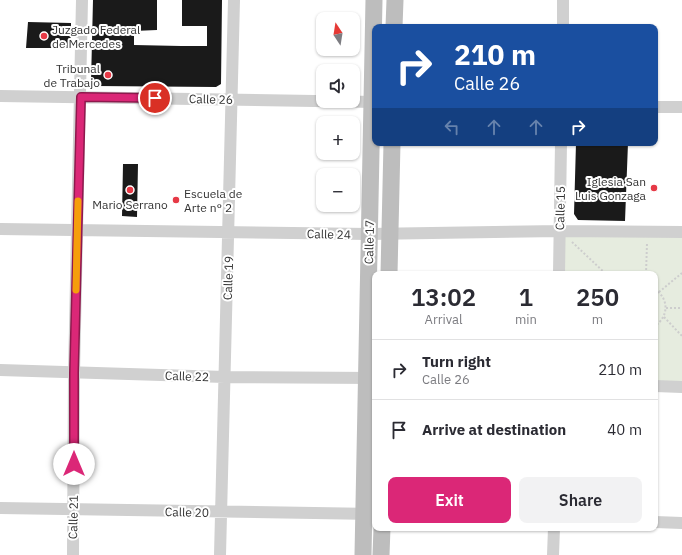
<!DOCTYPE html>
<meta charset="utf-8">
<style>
:root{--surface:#fff;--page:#f2f2f3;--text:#2b2b33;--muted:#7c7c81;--line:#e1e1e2;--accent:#db2777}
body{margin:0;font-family:"IBM Plex Sans",sans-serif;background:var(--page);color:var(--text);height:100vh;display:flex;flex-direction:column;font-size:15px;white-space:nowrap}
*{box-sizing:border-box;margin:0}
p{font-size:13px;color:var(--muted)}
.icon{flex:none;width:22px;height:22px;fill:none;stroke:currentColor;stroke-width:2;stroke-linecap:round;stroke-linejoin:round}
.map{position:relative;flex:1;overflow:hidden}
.sheet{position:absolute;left:372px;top:271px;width:286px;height:260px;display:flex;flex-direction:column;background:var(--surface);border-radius:8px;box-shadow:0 1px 3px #0004}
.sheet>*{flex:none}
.hud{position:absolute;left:372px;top:24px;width:286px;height:122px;border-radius:8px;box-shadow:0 1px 3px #0004;background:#1a4fa0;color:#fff;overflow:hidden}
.needle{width:26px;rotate:348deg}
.controls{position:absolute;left:316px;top:12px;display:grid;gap:8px}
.controls a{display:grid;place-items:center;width:44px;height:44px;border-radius:8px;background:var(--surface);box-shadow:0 1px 3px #0004;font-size:20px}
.pin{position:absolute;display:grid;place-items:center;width:34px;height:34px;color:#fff;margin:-17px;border:2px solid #fff;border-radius:50%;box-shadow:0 1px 4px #0007}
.me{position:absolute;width:44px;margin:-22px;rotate:0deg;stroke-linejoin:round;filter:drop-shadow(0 0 3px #0008)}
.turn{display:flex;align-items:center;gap:14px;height:84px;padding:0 16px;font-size:18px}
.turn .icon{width:52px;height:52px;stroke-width:2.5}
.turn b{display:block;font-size:28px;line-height:34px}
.lanes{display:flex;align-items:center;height:38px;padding:0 16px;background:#0003;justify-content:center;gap:20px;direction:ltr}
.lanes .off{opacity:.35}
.eta{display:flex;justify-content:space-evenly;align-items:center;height:68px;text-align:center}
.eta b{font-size:24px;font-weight:600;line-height:28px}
.action{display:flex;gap:8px;margin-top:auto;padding:8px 16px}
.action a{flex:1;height:46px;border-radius:8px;background:var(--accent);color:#fff;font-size:16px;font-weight:600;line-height:46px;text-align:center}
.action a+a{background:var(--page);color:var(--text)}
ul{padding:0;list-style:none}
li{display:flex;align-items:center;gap:12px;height:60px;padding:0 16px;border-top:1px solid var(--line)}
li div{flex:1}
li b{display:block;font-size:15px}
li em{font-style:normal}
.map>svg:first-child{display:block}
.green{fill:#e6ecdf}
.building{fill:#1a1a1a}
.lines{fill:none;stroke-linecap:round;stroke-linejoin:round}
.path{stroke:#cdcdcd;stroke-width:2;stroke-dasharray:2 2;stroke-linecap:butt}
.minor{stroke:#d0d0d0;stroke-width:12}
.secondary{stroke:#bdbdbd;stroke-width:17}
.route-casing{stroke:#8e194d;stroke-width:10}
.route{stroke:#db2777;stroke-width:7}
.slow{stroke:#f59e0b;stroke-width:7}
.poi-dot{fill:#e63946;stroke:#fff;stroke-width:1.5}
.labels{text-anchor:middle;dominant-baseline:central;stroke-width:4;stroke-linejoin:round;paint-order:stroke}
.poi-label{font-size:12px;fill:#333;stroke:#fff;text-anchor:start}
.street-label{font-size:12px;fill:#333;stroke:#fff}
</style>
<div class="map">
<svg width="682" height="555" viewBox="0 0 682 555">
<rect width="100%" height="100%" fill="#fff"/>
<path class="green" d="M560,231L682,232V387L655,386V274H559Z"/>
<path class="building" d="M93,0H157V30L134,31V45L181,46H207V26H182V0H222L221,84L216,87L96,86L91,82Z
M28,22L71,23V48H26Z
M576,143H628L625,221L578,220L574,214Z
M123,164H138L137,217L122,216Z"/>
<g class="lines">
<path class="path" d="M572,242L606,274
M646,274L647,243
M655,289C669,299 669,316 655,326
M659,292L682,273
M666,308H682
M664,317L682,336"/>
<path class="minor" d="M563,27V0
M0,96L375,102
M655,107H682
M0,229L369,234L560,231L682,232
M559,274L561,143
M0,370L225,377L375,378
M655,386L682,387
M0,508L375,514
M655,522L682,523
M73,555L74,373L82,0
M220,555L234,0
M553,555L554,528"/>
<path class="secondary" d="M394,27L395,0
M389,274L392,143
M363,555L374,0
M381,555L382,528"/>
</g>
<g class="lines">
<defs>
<path id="route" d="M74,464V373L81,97L155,98"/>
</defs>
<use href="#route" class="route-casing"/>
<use href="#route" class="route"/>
<path class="slow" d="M76,290L78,201"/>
</g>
<g class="poi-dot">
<circle cx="44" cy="36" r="4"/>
<circle cx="108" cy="75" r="4"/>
<circle cx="654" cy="188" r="4"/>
<circle cx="130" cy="190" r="4"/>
<circle cx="176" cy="200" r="4"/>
</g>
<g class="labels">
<g class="poi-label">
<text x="52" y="29">Juzgado Federal<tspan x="52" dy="14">de Mercedes</tspan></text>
<text x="100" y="68" text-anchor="end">Tribunal<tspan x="100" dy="14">de Trabajo</tspan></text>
<text x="646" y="181" text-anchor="end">Iglesia San<tspan x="646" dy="14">Luis Gonzaga</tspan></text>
<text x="184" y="193">Escuela de<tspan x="184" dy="14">Arte n° 2</tspan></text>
<text x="130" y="204" text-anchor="middle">Mario Serrano</text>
</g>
<g class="street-label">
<text transform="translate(211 99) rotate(1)">Calle 26</text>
<text transform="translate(560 208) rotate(-89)">Calle 15</text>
<text transform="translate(329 234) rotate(1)">Calle 24</text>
<text transform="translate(369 242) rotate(-89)">Calle 17</text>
<text transform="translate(228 278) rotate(-88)">Calle 19</text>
<text transform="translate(187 376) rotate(2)">Calle 22</text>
<text transform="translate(187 512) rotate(1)">Calle 20</text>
<text transform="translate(73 517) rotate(-89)">Calle 21</text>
</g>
</g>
</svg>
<div class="controls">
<a><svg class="needle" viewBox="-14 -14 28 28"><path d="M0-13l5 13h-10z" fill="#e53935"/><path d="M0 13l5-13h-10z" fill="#7c7c81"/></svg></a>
<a><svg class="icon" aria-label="sound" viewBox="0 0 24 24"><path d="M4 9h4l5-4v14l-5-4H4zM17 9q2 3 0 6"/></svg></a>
<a>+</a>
<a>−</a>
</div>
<div class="pin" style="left:155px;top:98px;background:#d93025"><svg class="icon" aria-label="arrive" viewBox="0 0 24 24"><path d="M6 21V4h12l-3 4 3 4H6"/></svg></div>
<svg class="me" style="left:74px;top:464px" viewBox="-20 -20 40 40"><circle r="19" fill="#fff"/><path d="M0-13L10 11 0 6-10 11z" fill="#db2777"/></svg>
<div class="hud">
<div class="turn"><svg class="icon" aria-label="right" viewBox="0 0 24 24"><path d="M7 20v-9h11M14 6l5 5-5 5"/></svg><div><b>210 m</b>Calle 26</div></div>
<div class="lanes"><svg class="icon off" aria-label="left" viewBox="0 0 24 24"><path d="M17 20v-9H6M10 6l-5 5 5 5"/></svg><svg class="icon off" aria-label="ahead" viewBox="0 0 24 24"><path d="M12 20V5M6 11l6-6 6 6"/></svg><svg class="icon off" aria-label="ahead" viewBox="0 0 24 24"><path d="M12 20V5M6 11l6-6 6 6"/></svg><svg class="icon" aria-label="right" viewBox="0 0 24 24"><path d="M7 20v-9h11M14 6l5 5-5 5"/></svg></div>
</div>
<section class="sheet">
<div class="eta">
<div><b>13:02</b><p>Arrival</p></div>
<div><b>1</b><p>min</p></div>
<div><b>250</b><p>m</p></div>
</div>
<ul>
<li><svg class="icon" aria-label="right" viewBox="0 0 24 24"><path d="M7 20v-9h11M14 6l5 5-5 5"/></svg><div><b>Turn right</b><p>Calle 26</p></div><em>210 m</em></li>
<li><svg class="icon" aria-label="arrive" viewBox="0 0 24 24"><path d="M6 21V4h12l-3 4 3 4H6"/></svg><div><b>Arrive at destination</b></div><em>40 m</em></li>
</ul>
<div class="action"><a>Exit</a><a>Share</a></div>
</section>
</div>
